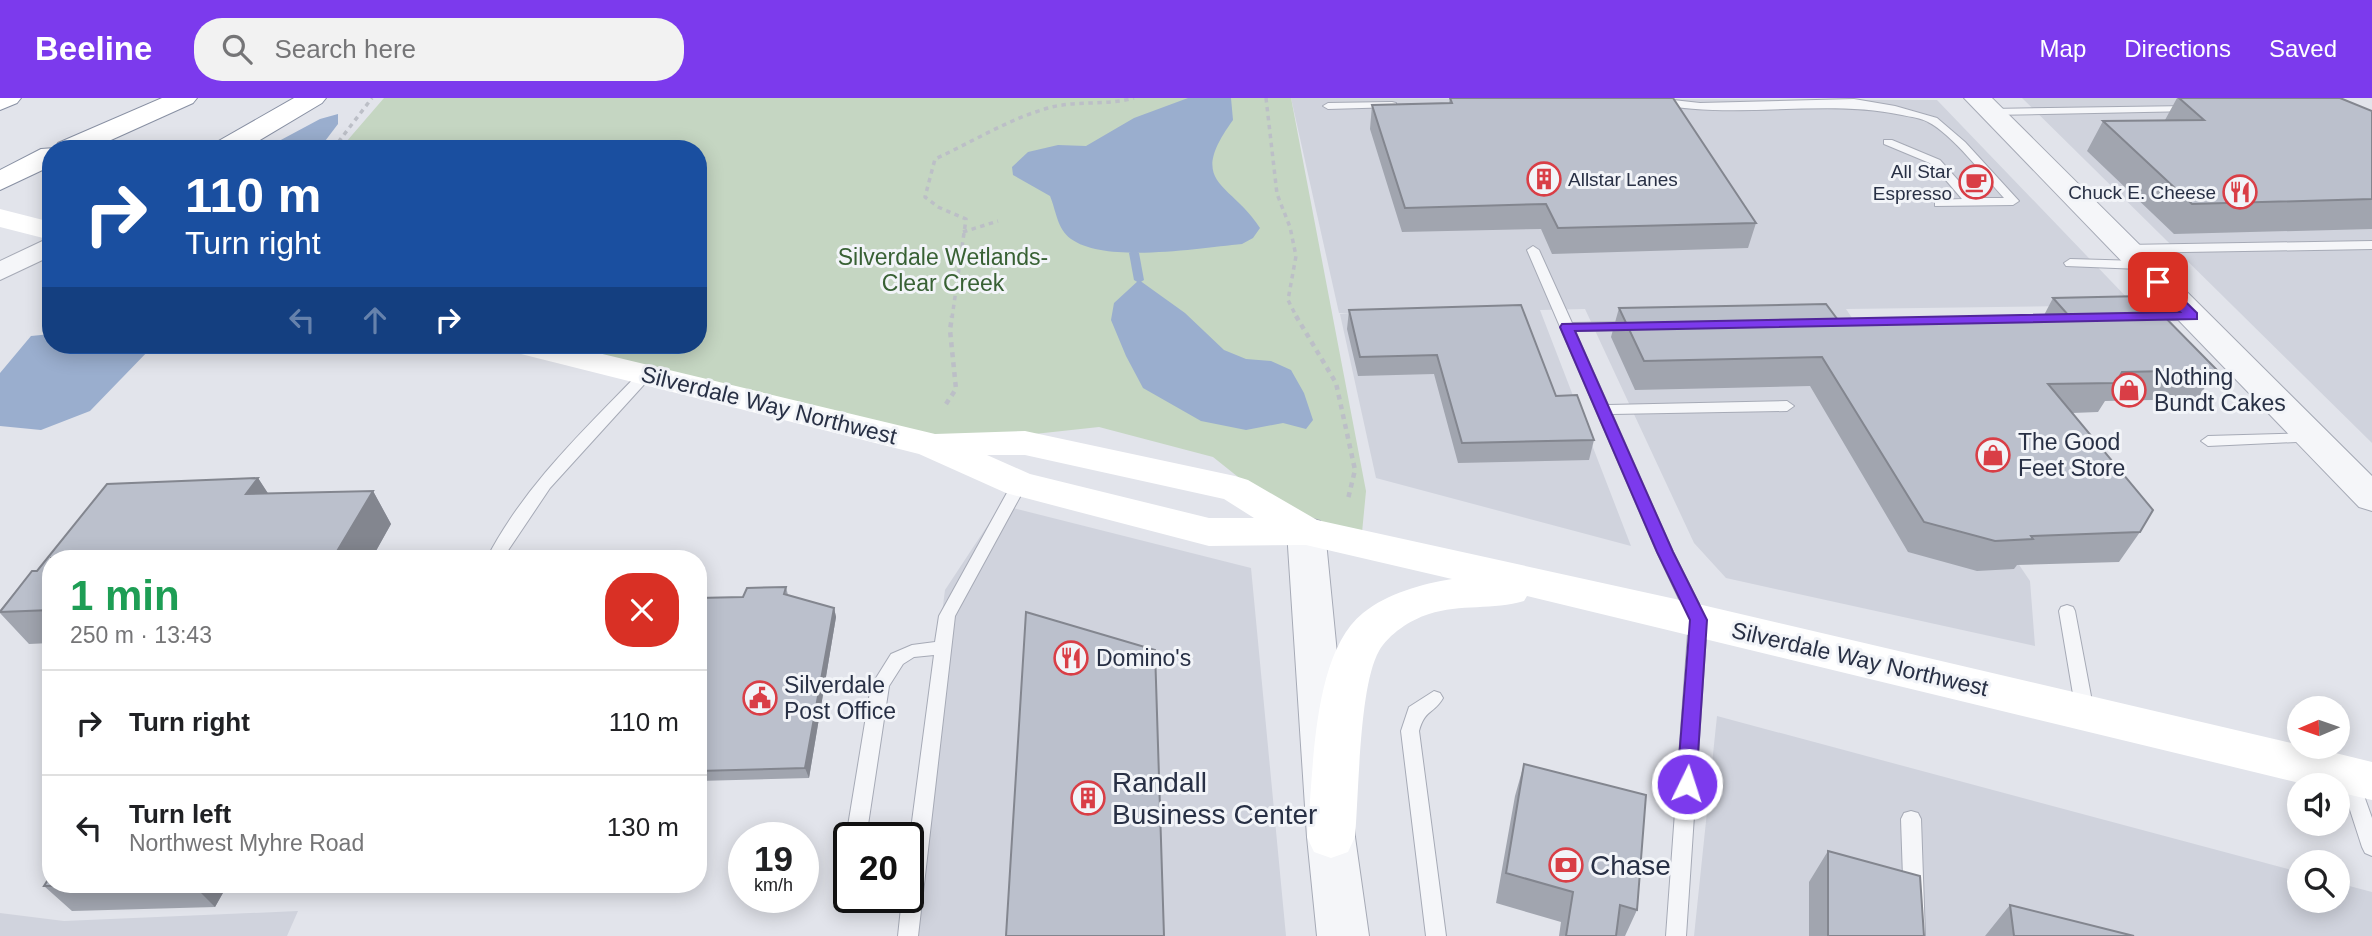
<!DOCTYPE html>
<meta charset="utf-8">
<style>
:root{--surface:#fff;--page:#f2f2f2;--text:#202124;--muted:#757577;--line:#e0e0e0;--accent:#7c3aed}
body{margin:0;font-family:Helvetica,sans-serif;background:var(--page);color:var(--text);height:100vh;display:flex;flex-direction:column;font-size:26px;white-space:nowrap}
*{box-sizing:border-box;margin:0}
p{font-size:23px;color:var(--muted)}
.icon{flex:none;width:38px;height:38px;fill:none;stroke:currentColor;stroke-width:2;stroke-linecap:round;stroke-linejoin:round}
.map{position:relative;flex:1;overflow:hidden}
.details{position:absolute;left:42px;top:452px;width:665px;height:343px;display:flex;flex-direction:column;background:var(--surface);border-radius:28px;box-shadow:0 4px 18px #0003}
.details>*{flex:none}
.banner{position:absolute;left:42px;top:42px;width:665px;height:214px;border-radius:28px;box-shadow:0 4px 18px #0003;background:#1a4fa0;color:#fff;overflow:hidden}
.needle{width:46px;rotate:268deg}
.tools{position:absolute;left:2287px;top:598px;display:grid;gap:14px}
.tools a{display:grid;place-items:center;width:63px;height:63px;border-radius:50%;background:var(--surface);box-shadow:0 4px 18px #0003;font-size:35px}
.speed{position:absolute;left:728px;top:724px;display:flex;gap:14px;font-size:35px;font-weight:700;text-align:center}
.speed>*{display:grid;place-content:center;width:91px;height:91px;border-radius:50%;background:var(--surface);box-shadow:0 4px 18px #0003;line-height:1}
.speed small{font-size:18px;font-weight:400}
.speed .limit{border:4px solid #111;border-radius:10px;background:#fff;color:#111}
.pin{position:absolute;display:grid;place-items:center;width:60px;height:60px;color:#fff;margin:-30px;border-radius:14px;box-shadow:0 4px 10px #0006}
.me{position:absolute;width:77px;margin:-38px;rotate:4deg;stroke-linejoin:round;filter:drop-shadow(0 0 5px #0008)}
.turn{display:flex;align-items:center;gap:24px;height:147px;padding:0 28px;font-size:32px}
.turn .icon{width:91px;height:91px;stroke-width:2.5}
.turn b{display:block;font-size:49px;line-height:60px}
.lanes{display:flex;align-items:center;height:66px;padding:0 28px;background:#0003;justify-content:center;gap:35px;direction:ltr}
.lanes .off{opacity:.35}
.round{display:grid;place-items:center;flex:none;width:74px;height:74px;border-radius:28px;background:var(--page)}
.head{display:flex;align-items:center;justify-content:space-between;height:119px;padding:0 28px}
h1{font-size:42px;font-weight:700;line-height:52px;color:#1e9e55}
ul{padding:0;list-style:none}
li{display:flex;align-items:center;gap:21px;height:105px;padding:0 28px;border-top:2px solid var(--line)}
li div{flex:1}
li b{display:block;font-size:26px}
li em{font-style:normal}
header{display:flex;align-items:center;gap:42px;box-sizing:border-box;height:98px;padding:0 35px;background:var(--accent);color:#fff}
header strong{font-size:33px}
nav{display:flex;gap:38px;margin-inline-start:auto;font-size:24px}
.search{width:490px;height:63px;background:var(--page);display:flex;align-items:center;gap:18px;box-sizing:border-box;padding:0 24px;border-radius:28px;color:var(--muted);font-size:26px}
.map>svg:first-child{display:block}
.built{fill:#d0d3dd}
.green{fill:#c5d6c2}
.water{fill:#9aaece}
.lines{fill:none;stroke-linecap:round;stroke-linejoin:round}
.stream{fill:#9aaece;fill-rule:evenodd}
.service-casing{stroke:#a6aab6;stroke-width:2}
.minor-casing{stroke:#a6aab6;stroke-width:2}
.tertiary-casing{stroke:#a6aab6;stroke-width:2}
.trunk-casing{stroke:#8890a3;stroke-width:2}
.path-far1{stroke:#bcbfc7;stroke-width:3.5;stroke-dasharray:4.5 4.5;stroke-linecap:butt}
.path{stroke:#bcbfc7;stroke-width:4.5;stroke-dasharray:5 5;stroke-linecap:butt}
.service{fill:#f5f6f9;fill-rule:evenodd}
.minor{fill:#f5f6f9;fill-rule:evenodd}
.tertiary{fill:#f5f6f9;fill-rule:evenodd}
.secondary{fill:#fff;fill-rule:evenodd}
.trunk{fill:#fff;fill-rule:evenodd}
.wall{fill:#a1a5af}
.shaded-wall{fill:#83868f}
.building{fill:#bbc0cc;stroke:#83868f;stroke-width:2}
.route{fill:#7c3aed;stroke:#51269a;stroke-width:2}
.labels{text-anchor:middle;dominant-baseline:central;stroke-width:6;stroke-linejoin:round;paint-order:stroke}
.far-poi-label{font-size:19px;fill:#283045;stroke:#f2f4f8;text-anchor:end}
.park-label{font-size:23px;fill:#386134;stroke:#f2f4f8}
.poi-label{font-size:23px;fill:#283045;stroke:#f2f4f8;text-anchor:start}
.street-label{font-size:23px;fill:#283045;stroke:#f2f4f8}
.near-poi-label{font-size:28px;fill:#283045;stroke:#f2f4f8;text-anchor:start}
</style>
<header>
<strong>Beeline</strong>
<div class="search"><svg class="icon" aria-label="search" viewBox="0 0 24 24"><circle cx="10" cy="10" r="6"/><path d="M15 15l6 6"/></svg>Search here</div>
<nav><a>Map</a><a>Directions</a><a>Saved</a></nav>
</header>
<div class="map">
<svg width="2372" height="838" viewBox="0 0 2372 838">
<rect width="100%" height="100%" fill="#e2e4eb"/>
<path class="built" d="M1291,0L1937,2L2134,207L1846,211L2030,483L2035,548L1726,480L1694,445L1585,211L1540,212L1631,448L1376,380L1340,216H1351L1339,215Z
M2022,0H2300L2372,33V345Z
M1001,407L1251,470L1286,838H901L905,800H908V778L945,492Z
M1717,618L2299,774L2300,803H2338V785L2372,794V838H1694Z
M298,813L287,838H0V815L64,823Z"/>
<path class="green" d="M384,0H1291L1366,393L1361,445L1306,433L1213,359L1099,329L931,347L525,247H698V51H340Z"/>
<path class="water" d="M1188,0H1231L1233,22C1186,87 1230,83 1260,130L1253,140L1242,146C1199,150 1106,166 1071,141C1057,131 1056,112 1050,98L1013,77L1012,69L1028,54L1058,47L1086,48L1134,20Z
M338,16V26L319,51H264L320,21Z
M1139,182L1185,215L1224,252L1246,261L1271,263L1291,272L1304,295L1313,322L1306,331L1283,325L1246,332L1201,323L1143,290L1126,258L1111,222L1114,205Z
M51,236V247L152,249L90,313L41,332L0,328V275L31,238Z"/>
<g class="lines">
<path class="stream" d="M1134,152L1139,155L1144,182L1139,185L1134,182L1129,155Z"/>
<defs>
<path id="service" d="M1655,0L1700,5L1854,1L1895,8L1937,20L1965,44L2019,103L2013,107L1935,108V102L1962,101L1932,66L1884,46V42H1892L1940,62L1974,100H2004C1985,79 1952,36 1928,24C1921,20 1911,19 1902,17C1821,0 1735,23 1652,5L1651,3Z
M1392,4L1396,5V9L1328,11L1323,8L1328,5Z
M2190,8L2194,9V13L1990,17L1985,14L1990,11Z
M2372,143V151L2125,155L2119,151L2125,147Z
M1533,148L1539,152L1572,225L1633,224L1640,228L1633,232L1575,233L1608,307L1787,303L1794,308L1787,313L1612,316L1673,454L1707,522L1686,838H1666L1689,522L1657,454L1527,152Z
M2070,161L2140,163L2146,167L2140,171L2066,168L2064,165Z
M2192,214L2197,215V221L2145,223L2138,219L2145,215Z
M645,273L652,277L650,280L550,390L503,460H487C524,388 584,332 640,274Z
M2313,335L2318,337L2320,340L2318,343L2208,348L2201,343L2208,338Z
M1019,381L1027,386L955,518L918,838H898L902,800H908V754L934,557L914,559L903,566L889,588L866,740H849V745L846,740L871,588L891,556L912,547L935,544L939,518L1014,382Z
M2067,507L2073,509L2075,513L2094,614L2091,619L2085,621L2079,619L2076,614L2059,513L2061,509Z
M1434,593L1440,595L1443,600C1434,616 1425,611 1419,633L1446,838H1426L1401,633L1409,609Z
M2348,670L2355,672L2357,678L2372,720V758L2365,755L2362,749L2339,678L2341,672Z
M1911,713L1918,715L1921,721L1925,838H1905L1901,721L1904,715Z"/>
<path id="minor" d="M51,139V158L0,182V163Z"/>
<path id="tertiary" d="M1964,0H1992L2372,378V413L2359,409Z
M1306,419L1320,423L1325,433L1355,739L1369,838H1317L1307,739L1287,433L1292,423Z"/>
<path id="trunk" d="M0,0H21L17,5L0,12Z
M162,0H197L193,5L91,51H51V68L0,92V72L41,51L55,50L58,45Z
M294,0H326L322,5L245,51H211L215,45Z"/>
</defs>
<use href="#service" class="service-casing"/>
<use href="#minor" class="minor-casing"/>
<use href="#tertiary" class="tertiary-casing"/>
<use href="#trunk" class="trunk-casing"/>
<path class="path-far1" d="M1266,0L1277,96L1290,129L1296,158L1288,202L1297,220
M333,51L372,0
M963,134L998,123
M952,220L966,121L938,109L925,99L935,61C972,44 1009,21 1048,10C1076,2 1106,8 1134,0"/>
<path class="path" d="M1296,218L1336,285L1355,372L1348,401
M946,306L956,291L950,232L952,218"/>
<use href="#service" class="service"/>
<use href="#minor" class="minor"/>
<use href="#tertiary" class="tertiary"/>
<path class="secondary" d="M0,111L51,124V142L0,129Z
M508,247H565L935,336L1025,333L1235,378L1248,382L1317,422L1698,506L2300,647V649H2311L2372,664V702L2338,694V688H2312L1527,498L1524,503C1494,512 1460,506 1429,516C1410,522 1389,536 1379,553C1359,588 1359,695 1355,739L1348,754L1331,760L1314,754L1307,739C1314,676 1311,557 1363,515C1388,495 1422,486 1452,481L1306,447L1209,448L1006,395L919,356L513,254ZM987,357H1025L1224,401L1254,420H1209L1030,376Z"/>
<use href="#trunk" class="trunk"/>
</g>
<path class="wall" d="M1450,0L1756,125L1748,150L1552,156L1541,131L1402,134L1370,31L1372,7L1449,5Z
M2177,0H2340L2372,13V131L2174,136L2087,53L2103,23L2165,22Z
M2053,200L2217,272L2197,301L2105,303L2098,314L2072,315L2140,434L2119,464L2017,467L2014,471L1977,473L1908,454L1810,288L1635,292L1611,239L1619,210L1838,222L2043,219Z
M1349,212L1556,298L1594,342L1589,362L1458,365L1434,276L1358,278L1347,231Z
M258,380L268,396L373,393L391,426L372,460H51V545L29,546L0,515V512L32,473H37L107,386Z
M786,489L788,497L834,510L836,519L809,680L698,683V500L743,499Z
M1524,666L1637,812L1625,838H1559L1561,824L1496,805L1515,698Z
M1828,753L1924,838H1809V784Z
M51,786H228L215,809L72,813L44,788Z
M2010,807L2134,838H1985Z"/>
<path class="shaded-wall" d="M258,380L279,412L246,396Z
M373,393L391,426L372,460H333Z
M834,510L836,519L809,680L805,670Z
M192,786H228L215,809Z"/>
<path class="building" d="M1450,0H1673L1756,125L1558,130L1546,106L1405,110L1372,7L1452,5Z
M2179,0H2340L2372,13V101L2192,106L2103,23L2204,22Z
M2144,198L2217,272L2122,274L2116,285L2048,286L2153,412L2140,434L2031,438L2033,441L1995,443L1924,424L1822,259L1644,263L1619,210L1826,206L1838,222L2070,219L2053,200Z
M1521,207L1556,298L1577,297L1594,342L1462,345L1437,257L1360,259L1349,212Z
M258,380L246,396L373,393L333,460H51V512L0,514L32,473H37L107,386Z
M786,489L784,496L834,510L805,670L698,673V500L743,499L747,490Z
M1026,514L1155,552L1164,838H1006Z
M1524,666L1646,697L1637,812L1620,807L1616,838H1566L1573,794L1506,775Z
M1828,753L1920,778L1924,838H1828Z
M51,777V786H125L44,788Z
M2010,807L2134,838H2014Z"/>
<path class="route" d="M2158,180L2162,181L2197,215V221L1575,233L1673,454L1707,522L1696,686L1694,692L1687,694L1680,692L1677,686L1690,522L1657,454L1560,229L1562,226L2180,214L2151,184Z"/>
<defs>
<symbol id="building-ring" viewBox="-11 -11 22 22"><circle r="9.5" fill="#f2f4f8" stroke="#d93e46" stroke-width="1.5"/><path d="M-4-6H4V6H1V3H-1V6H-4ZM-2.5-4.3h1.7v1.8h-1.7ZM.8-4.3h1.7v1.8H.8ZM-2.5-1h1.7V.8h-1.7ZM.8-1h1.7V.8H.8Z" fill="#d93e46"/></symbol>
<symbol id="cafe-ring" viewBox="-11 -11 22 22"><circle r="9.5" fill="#f2f4f8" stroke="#d93e46" stroke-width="1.5"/><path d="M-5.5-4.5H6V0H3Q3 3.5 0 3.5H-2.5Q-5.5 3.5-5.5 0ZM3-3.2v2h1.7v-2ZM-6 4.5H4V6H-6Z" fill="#d93e46"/></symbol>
<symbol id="restaurant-ring" viewBox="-11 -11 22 22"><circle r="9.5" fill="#f2f4f8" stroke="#d93e46" stroke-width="1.5"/><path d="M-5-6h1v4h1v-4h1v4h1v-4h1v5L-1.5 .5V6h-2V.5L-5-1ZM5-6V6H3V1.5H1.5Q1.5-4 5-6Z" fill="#d93e46"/></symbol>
<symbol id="shop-ring" viewBox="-11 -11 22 22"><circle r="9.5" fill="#f2f4f8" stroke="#d93e46" stroke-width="1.5"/><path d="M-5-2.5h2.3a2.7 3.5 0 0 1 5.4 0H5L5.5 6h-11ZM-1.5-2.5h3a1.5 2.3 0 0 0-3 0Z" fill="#d93e46"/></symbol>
<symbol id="civic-ring" viewBox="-11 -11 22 22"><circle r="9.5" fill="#f2f4f8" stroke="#d93e46" stroke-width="1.5"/><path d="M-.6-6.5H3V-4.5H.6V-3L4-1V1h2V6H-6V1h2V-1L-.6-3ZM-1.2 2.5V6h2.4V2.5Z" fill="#d93e46"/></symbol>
<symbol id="bank-ring" viewBox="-11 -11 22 22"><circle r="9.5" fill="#f2f4f8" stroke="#d93e46" stroke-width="1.5"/><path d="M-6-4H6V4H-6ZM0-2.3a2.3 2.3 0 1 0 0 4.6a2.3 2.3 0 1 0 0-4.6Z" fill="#d93e46"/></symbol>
</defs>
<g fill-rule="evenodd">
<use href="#building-ring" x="1525" y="62" width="38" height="38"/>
<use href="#cafe-ring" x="1957" y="65" width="38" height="38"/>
<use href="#restaurant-ring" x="2221" y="75" width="38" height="38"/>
<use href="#shop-ring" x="2110" y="273" width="38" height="38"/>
<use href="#shop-ring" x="1974" y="338" width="38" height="38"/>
<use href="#restaurant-ring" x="1052" y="541" width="38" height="38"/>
<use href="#civic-ring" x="741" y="581" width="38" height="38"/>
<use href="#building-ring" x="1069" y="681" width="38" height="38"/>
<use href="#bank-ring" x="1547" y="748" width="38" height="38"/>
</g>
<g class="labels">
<g class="far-poi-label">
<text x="1952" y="73">All Star<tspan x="1952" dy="22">Espresso</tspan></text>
<text x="1568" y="81" text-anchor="start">Allstar Lanes</text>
<text x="2216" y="94">Chuck E. Cheese</text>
</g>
<g class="park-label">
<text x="943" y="159">Silverdale Wetlands-<tspan x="943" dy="26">Clear Creek</tspan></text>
</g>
<g class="poi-label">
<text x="2154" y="279">Nothing<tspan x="2154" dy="26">Bundt Cakes</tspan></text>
<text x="2018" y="344">The Good<tspan x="2018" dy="26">Feet Store</tspan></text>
<text x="1096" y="560">Domino's</text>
<text x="784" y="587">Silverdale<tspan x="784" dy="26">Post Office</tspan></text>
</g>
<g class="street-label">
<text transform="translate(769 307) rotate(14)">Silverdale Way Northwest</text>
<text transform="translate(1860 561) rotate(13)">Silverdale Way Northwest</text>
</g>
<g class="near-poi-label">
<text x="1112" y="684">Randall<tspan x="1112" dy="32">Business Center</tspan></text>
<text x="1590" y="767">Chase</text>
</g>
</g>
</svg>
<div class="tools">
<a><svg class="needle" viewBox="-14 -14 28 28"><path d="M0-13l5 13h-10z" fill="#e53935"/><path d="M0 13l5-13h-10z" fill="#757577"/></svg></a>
<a><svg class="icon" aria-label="sound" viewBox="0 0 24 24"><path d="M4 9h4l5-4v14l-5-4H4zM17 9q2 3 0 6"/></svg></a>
<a><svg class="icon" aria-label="search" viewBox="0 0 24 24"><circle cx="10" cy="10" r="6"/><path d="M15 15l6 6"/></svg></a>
</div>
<div class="speed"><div>19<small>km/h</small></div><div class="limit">20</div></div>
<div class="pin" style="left:2158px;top:184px;background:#d93025"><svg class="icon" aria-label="arrive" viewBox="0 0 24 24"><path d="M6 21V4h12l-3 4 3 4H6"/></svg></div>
<svg class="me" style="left:1687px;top:686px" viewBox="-20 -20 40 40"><circle r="17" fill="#7c3aed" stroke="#fff" stroke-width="3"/><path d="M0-11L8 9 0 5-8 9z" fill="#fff"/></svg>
<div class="banner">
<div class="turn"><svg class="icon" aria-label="right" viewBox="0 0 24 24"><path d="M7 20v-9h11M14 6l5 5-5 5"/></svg><div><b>110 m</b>Turn right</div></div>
<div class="lanes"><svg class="icon off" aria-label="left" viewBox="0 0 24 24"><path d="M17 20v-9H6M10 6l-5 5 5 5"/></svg><svg class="icon off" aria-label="ahead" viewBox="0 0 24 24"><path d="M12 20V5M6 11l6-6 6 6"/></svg><svg class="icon" aria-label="right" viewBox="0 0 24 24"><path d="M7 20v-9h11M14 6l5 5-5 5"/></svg></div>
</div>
<section class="details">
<div class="head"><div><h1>1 min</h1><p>250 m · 13:43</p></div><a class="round" style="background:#d93025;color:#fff"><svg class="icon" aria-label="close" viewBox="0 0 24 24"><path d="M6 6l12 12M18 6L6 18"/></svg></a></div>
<ul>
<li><svg class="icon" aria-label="right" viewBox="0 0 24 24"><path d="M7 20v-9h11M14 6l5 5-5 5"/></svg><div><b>Turn right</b></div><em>110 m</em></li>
<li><svg class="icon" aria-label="left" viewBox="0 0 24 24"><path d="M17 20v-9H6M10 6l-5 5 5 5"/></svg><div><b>Turn left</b><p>Northwest Myhre Road</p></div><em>130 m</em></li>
</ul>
</section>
</div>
